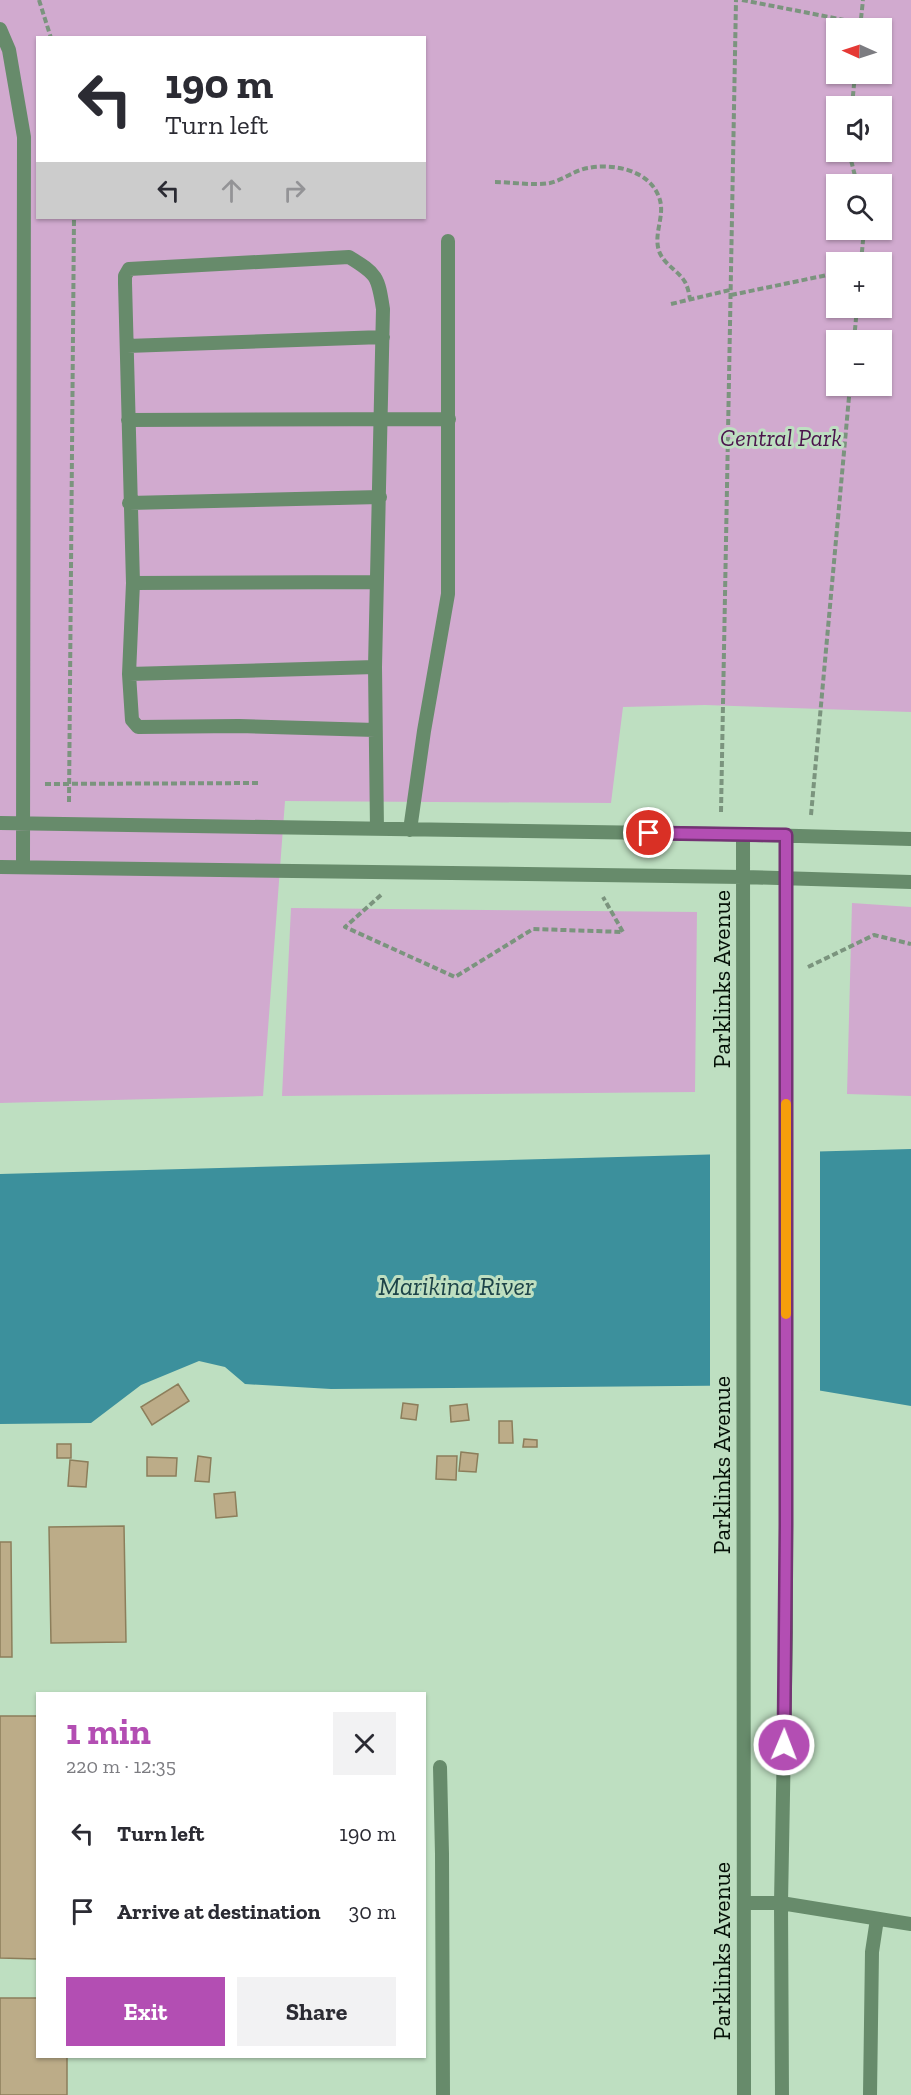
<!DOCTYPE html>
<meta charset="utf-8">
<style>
:root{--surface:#fff;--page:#f2f2f3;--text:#2b2b33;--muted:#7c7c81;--accent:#b34eb3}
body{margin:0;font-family:"Zilla Slab",serif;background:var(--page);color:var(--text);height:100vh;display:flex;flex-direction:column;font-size:22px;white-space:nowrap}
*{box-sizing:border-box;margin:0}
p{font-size:20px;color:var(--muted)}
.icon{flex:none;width:33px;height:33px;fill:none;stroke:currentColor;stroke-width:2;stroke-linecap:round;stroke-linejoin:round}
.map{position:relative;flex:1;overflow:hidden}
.details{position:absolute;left:36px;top:1692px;width:390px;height:366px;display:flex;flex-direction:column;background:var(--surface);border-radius:0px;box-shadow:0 2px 4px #0004}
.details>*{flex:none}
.guide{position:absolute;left:36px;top:36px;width:390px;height:183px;border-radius:0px;box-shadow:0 2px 4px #0004;background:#fff;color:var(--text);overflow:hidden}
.needle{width:39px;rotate:273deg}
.controls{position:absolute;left:826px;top:18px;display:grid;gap:12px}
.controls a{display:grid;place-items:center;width:66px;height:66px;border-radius:0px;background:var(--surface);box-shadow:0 2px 4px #0004;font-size:30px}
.pin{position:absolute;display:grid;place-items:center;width:51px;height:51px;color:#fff;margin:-26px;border:3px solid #fff;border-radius:50%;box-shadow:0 2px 6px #0007}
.me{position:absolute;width:66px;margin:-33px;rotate:1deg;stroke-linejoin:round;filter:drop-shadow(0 0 4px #0008)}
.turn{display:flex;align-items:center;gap:21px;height:126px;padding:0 30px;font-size:27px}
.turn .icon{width:78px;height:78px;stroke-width:2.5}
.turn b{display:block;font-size:42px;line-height:51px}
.lanes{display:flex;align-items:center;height:57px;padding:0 30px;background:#0003;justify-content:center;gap:30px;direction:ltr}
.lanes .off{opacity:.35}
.round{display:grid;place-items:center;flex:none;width:63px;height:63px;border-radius:0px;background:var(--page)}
.summary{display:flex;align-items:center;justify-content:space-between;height:102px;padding:0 30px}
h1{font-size:36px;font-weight:700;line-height:45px;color:var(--accent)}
.cta{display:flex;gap:12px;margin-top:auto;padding:12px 30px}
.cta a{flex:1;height:69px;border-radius:0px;background:var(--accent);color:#fff;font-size:24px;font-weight:700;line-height:69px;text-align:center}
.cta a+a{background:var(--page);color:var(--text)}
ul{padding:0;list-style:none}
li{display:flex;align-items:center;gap:18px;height:78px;padding:0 30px}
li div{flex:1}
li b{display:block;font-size:22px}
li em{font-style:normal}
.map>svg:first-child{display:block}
.green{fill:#d1aacf;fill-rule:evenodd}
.water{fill:#3c909c}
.pier{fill:#bedfc1}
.building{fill:#bcac88;stroke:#8c7e5b;stroke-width:1.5}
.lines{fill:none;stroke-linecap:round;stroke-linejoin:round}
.path{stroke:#7b947e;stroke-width:4;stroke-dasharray:6 3;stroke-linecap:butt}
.service{stroke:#678b6b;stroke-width:14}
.route-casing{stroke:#743374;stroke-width:15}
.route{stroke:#b34eb3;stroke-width:10}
.slow{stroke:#f59e0b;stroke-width:10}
.labels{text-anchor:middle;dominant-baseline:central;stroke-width:6;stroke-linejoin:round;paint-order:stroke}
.park-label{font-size:24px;font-style:italic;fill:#4b144c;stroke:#bedfc1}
.street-label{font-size:24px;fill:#051007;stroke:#bedfc1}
.water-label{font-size:26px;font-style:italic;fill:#1d4449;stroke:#bedfc1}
</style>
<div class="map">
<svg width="911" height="2095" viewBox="0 0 911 2095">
<rect width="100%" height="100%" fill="#bedfc1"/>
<path class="green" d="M0,0H911V712L705,705L623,707L611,803L285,801L263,1096L0,1103ZM837,28H882V74H837ZM38,38H424V218H38ZM837,106H882V152H837ZM837,184H882V230H837ZM837,262H882V308H837ZM837,340H882V386H837Z
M852,903L911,907V1096L847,1094Z
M291,908L697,912L695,1092L282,1096Z"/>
<path class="water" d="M911,1149V1406L787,1385L331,1389L245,1384L225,1367L199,1361L141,1385L91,1423L0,1424V1174Z"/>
<path class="pier" d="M820,1148V1393L787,1388H710V1152Z"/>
<path class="building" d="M178,1384L189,1401L152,1425L141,1407Z
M403,1403L418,1405L416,1420L401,1418Z
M467,1404L469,1420L451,1422L450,1406Z
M499,1421H512L513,1443H499Z
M524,1439L537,1440V1447H523Z
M57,1444H71V1458H57Z
M461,1452L478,1454L476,1472L459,1471Z
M198,1456L211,1458L209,1482L195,1481Z
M437,1456H457L456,1480L436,1479Z
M147,1457L177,1458L176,1476H147Z
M70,1460L88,1462L86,1487L68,1486Z
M235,1492L237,1516L216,1518L214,1494Z
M124,1526L126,1642L51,1643L49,1527Z
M0,1542H11L12,1657H0Z
M0,1716H38V1959L0,1958Z
M0,1998H38V2056H67V2095H0Z"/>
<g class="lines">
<path class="path" d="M39,0L51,38
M742,0L860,23
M860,28L863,0
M852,106L855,74
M849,152L857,184
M495,182C512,182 533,186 550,183C563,180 575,170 588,168C613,163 649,170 659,197C666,215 653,233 659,251C664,265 678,270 685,282C688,287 689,294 690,299
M861,262L864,230
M731,295L837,273
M671,304L730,290
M854,340L857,308
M45,784L258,783
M69,802L74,218
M721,812L736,0
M811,815L850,386
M381,895L345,927L455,977L533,929L623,932L603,897
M808,967L874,935L911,944"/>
<path class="service" d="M0,29L9,50L24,137L23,867
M127,346L383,337
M128,420L449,419
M129,503L380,497
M133,583L376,582
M129,674L375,667
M375,730L239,726L138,727L132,720L129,674L133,583L125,283V276L129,269L349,257C377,274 378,276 383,309L375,667L377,829
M0,823L721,834L911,839
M410,830L424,731L448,594V241
M743,834L744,2095
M0,867L743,877L911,882
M440,1767L442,1854L443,2095
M744,1903H781L911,1924
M782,2095L781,1903L786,1632V835
M870,2095L872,1952L877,1919"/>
</g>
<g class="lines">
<defs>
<path id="route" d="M649,833L786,835V1525L784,1745"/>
</defs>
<use href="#route" class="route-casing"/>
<use href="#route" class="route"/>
<path class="slow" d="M786,1314V1104"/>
</g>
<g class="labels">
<g class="park-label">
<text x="781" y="437">Central Park</text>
</g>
<g class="street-label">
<text transform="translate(721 979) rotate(-90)">Parklinks Avenue</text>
<text transform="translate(721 1465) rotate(-90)">Parklinks Avenue</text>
<text transform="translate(721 1951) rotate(-90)">Parklinks Avenue</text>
</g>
<g class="water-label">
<text x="456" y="1286">Marikina River</text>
</g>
</g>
</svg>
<div class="controls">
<a><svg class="needle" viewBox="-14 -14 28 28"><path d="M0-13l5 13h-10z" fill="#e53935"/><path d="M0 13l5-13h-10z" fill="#7c7c81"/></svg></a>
<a><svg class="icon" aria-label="sound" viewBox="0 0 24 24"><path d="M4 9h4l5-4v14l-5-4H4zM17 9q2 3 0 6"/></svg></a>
<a><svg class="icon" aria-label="search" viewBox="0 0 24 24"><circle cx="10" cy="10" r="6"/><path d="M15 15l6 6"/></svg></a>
<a>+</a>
<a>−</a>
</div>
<div class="pin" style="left:649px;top:833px;background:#d93025"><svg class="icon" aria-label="arrive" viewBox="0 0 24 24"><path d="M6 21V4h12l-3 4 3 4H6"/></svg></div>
<svg class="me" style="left:784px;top:1745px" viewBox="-20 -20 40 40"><circle r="17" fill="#b34eb3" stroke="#fff" stroke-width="3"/><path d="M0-11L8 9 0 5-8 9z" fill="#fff"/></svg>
<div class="guide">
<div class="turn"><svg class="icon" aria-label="left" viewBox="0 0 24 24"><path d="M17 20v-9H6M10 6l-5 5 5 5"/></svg><div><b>190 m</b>Turn left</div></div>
<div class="lanes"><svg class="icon" aria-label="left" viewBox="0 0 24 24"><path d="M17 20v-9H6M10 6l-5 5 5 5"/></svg><svg class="icon off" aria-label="ahead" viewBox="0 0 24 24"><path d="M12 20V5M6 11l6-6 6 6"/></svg><svg class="icon off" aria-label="right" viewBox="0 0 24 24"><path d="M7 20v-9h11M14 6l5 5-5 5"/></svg></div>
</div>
<section class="details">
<div class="summary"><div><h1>1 min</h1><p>220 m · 12:35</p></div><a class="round"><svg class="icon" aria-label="close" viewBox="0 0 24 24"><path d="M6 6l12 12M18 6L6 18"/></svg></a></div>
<ul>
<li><svg class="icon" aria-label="left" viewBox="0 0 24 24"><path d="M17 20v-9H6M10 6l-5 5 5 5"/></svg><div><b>Turn left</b></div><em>190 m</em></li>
<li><svg class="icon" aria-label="arrive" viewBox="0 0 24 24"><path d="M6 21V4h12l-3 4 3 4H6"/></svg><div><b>Arrive at destination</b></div><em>30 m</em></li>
</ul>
<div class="cta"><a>Exit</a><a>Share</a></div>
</section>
</div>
